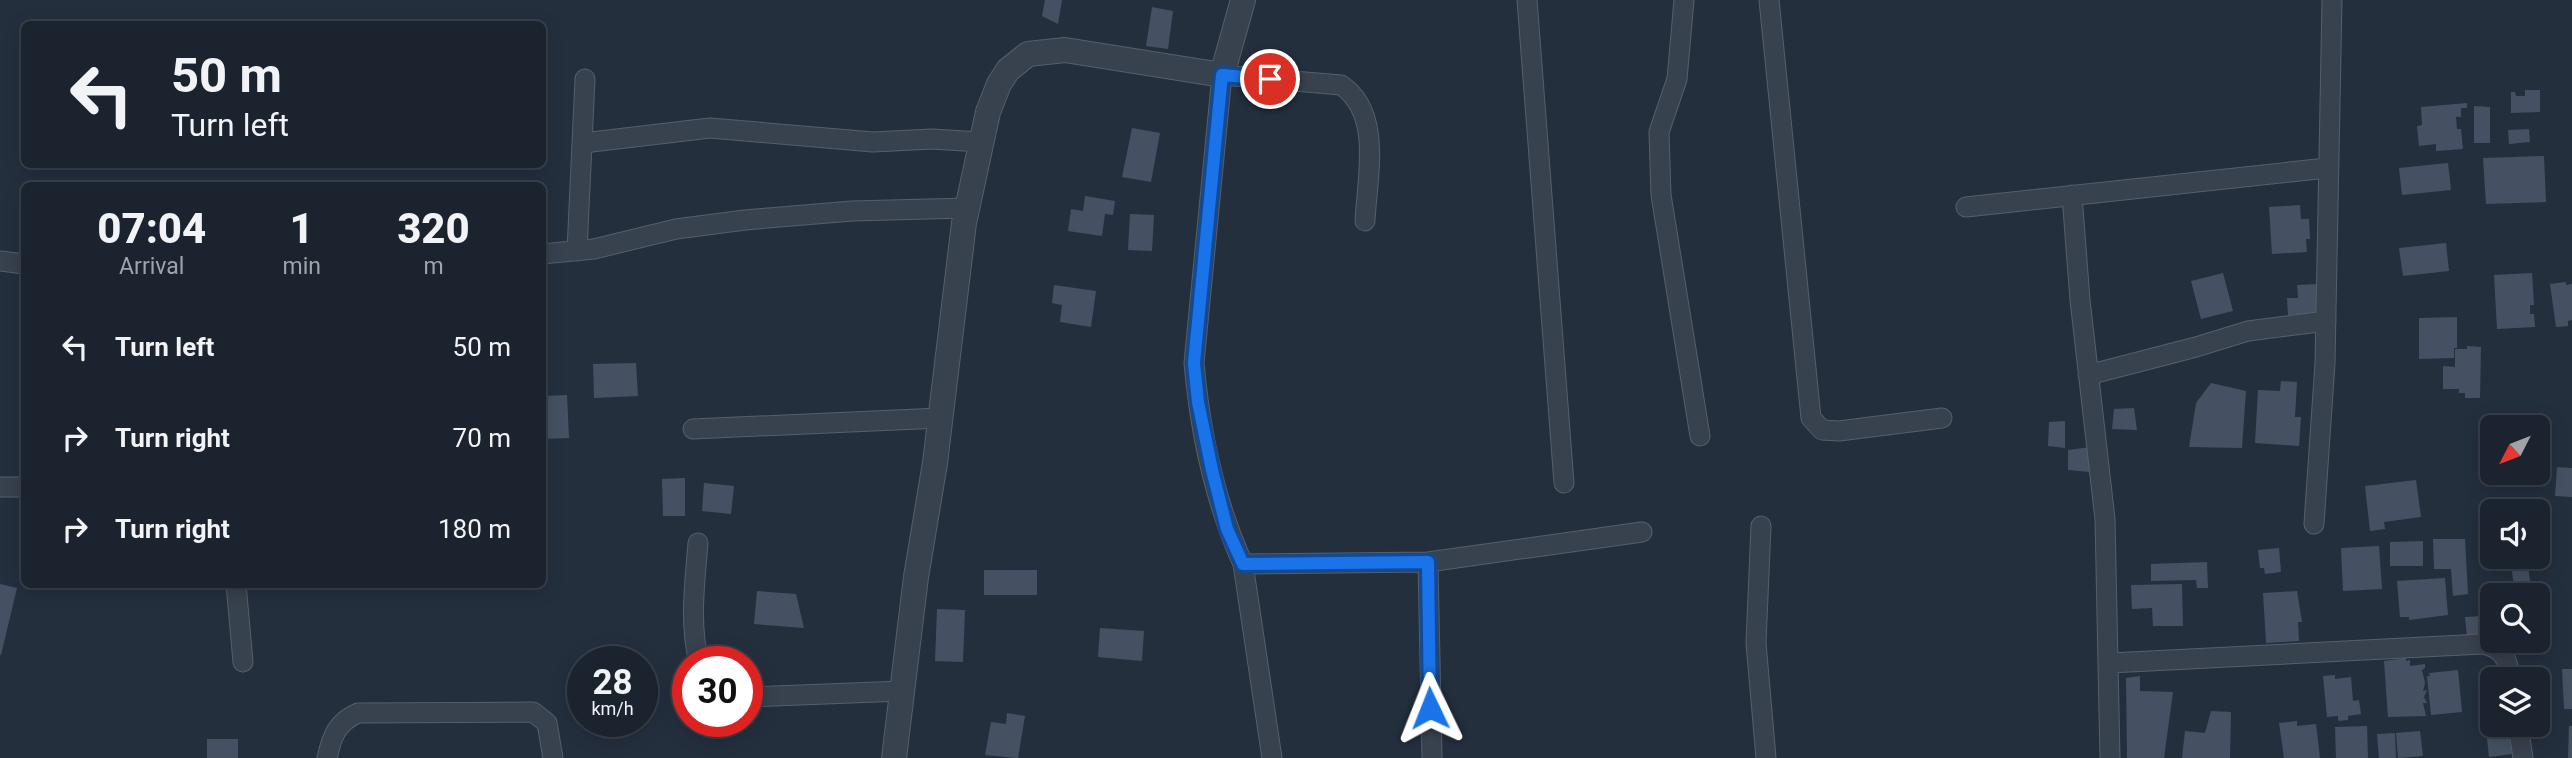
<!DOCTYPE html>
<style>
:root{--surface:#1b232e;--page:#242b36;--text:#f1f3f6;--muted:#a0a4aa;--line:#39404a}
body{margin:0;font-family:Roboto,sans-serif;background:var(--page);color:var(--text);height:100vh;display:flex;flex-direction:column;font-size:26px;white-space:nowrap}
*{box-sizing:border-box;margin:0}
p{font-size:23px;color:var(--muted)}
.icon{flex:none;width:38px;height:38px;fill:none;stroke:currentColor;stroke-width:2;stroke-linecap:round;stroke-linejoin:round}
.map{position:relative;flex:1;overflow:hidden}
.sheet{position:absolute;left:21px;top:182px;width:525px;height:406px;display:flex;flex-direction:column;background:var(--surface);border-radius:10px;box-shadow:0 4px 18px #0003,0 0 0 2px var(--line)}
.sheet>*{flex:none}
.hud{position:absolute;left:21px;top:21px;width:525px;height:147px;border-radius:10px;box-shadow:0 4px 18px #0003,0 0 0 2px var(--line);background:#1b232e;color:var(--text);overflow:hidden}
.needle{width:46px;rotate:228deg}
.buttons{position:absolute;left:2480px;top:415px;display:grid;gap:14px}
.buttons a{display:grid;place-items:center;width:70px;height:70px;border-radius:10px;background:var(--surface);box-shadow:0 4px 18px #0003,0 0 0 2px var(--line);font-size:35px}
.speed{position:absolute;left:567px;top:646px;display:flex;gap:14px;font-size:35px;font-weight:700;text-align:center}
.speed>*{display:grid;place-content:center;width:91px;height:91px;border-radius:50%;background:var(--surface);box-shadow:0 4px 18px #0003,0 0 0 2px var(--line);line-height:1}
.speed small{font-size:18px;font-weight:400}
.speed .limit{border:10px solid #d22;background:#fff;color:#111}
.pin{position:absolute;display:grid;place-items:center;width:60px;height:60px;color:#fff;margin:-30px;border:4px solid #fff;border-radius:50%;box-shadow:0 2px 7px #0007}
.me{position:absolute;width:77px;margin:-38px;rotate:358deg;stroke-linejoin:round;filter:drop-shadow(0 0 5px #0008)}
.turn{display:flex;align-items:center;gap:24px;height:147px;padding:0 35px;font-size:32px}
.turn .icon{width:91px;height:91px;stroke-width:2.5}
.turn b{display:block;font-size:49px;line-height:60px}
.eta{display:flex;justify-content:space-evenly;align-items:center;height:119px;text-align:center}
.eta b{font-size:42px;font-weight:800;line-height:49px}
ul{padding:0;list-style:none}
li{display:flex;align-items:center;gap:21px;height:91px;padding:0 35px}
li div{flex:1}
li b{display:block;font-size:26px}
li em{font-style:normal}
.map>svg:first-child{display:block}
.building{fill:#455162}
.lines{fill:none;stroke-linecap:round;stroke-linejoin:round}
.minor-casing{stroke:#565f6c;stroke-width:21}
.tertiary-casing{stroke:#565f6c;stroke-width:26}
.minor{stroke:#38414e;stroke-width:19}
.tertiary{stroke:#38414e;stroke-width:24}
.route-casing{stroke:#114b97;stroke-width:18}
.route{stroke:#1a73e8;stroke-width:12}
</style>
<div class="map">
<svg width="2572" height="758" viewBox="0 0 2572 758">
<rect width="100%" height="100%" fill="#242f3e"/>
<path class="building" d="M1045,0H1062L1058,24L1042,16Z
M1152,7L1173,11L1168,49L1146,46Z
M2525,90H2540V112L2511,113V92H2515L2516,96H2525Z
M2467,103V108H2461V117H2456L2457,129H2461L2463,149L2436,151V144L2419,146L2417,126L2422,125L2421,107Z
M2474,106L2490,107V143H2474Z
M1132,128L1160,133L1151,182L1122,177Z
M2529,129L2530,142L2509,144L2508,130Z
M2544,156L2546,202L2486,204L2483,158Z
M2448,163L2451,190L2402,195L2399,168Z
M1085,196L1115,201L1113,215L1105,214L1102,236L1068,231L1071,209L1083,211Z
M2300,205L2301,219H2309L2310,239H2306L2307,252L2272,254L2269,207Z
M1130,214L1154,215L1152,251L1128,250Z
M2446,243L2449,271L2403,276L2399,248Z
M2223,273L2233,311L2201,319L2191,281Z
M2532,273L2534,305H2530V314H2534L2535,327L2497,329L2494,275Z
M2566,282V285L2572,284V320L2568,321V326L2556,327L2550,284Z
M2318,284L2319,314L2288,315L2287,298H2298L2297,285Z
M1054,285L1096,291L1091,327L1060,322L1062,305L1052,303Z
M2457,317V348H2454V358L2419,359V318Z
M2467,346L2481,347L2480,398H2465V393H2459V389H2443V366L2455,367V349H2467Z
M636,363L638,396L594,398L593,364Z
M2281,381L2297,382L2295,417H2301L2299,446L2255,443L2258,390L2280,391Z
M2211,383L2246,391L2242,448L2189,447L2196,403Z
M567,395L569,438L542,439V396Z
M2134,408L2137,430L2112,429L2114,409Z
M2065,421V448L2048,446L2049,422Z
M2091,447L2090,472L2068,470V450Z
M2557,467L2572,468V497L2555,496Z
M685,478V516H663L662,479Z
M2416,480L2421,517L2384,522L2385,529L2370,531L2365,486Z
M704,483L734,486L731,514L702,511Z
M2433,539H2465L2468,594L2453,596L2451,569H2434Z
M2423,541V566H2390V542Z
M2379,546L2382,589L2343,591L2341,548Z
M2279,548L2281,572L2265,574L2264,568H2260L2258,550Z
M2510,556H2527L2531,590L2522,591L2523,595H2515Z
M2207,562L2208,588H2197L2196,580L2151,581V564Z
M984,570H1037V595H984Z
M2445,578L2448,615L2409,620V617H2400L2397,581Z
M0,584L17,588L1,655H0Z
M2182,584L2183,626H2153L2152,608L2132,609L2131,585Z
M757,591L796,594L804,628L754,624Z
M2297,591L2302,622H2298L2299,641L2266,643L2263,593Z
M937,609L965,610L963,662L935,661Z
M2485,616L2486,621H2492V635L2467,636L2465,617Z
M1100,628L1144,631L1142,661L1098,657Z
M2406,658V661L2410,660V666L2425,664V668L2422,670L2425,683L2423,691L2427,690L2424,697L2427,703H2423L2426,716L2388,717L2384,661Z
M2562,669H2572V709H2564Z
M2458,670L2462,712L2431,715L2427,676H2430L2429,673Z
M2335,675V679L2351,677L2353,701L2359,700L2361,714L2348,716V720L2338,721V716L2327,717L2323,676Z
M2140,676V691L2173,692L2164,758H2127L2126,678Z
M2211,711L2231,712L2230,758H2182L2185,731L2205,733Z
M1007,713L1025,716L1018,758L985,755L991,722L1006,724Z
M2297,721V726L2316,724L2320,758H2284L2279,723Z
M2367,726L2368,758H2336L2335,727Z
M2569,726H2572V758H2568Z
M2509,728L2512,754L2489,757L2486,730Z
M2420,731L2423,756L2398,758L2396,733Z
M2395,733L2396,758H2379L2377,734Z
M207,739H238V758H207Z"/>
<g class="lines">
<defs>
<path id="minor" d="M1527,0L1564,483
M1684,0L1677,79L1659,132L1661,195L1700,436
M1769,0L1811,418L1822,430L1839,431L1942,418
M583,143L710,128L873,142L932,139L980,142
M2072,195L2080,300L2105,519L2110,758
M1966,207L2327,168
M1365,221C1367,178 1383,113 1341,85L1222,75L1194,363C1200,431 1215,502 1243,564L1428,562L1642,532
M577,251L585,79
M542,254L594,249L676,229L745,220L852,211L967,208
M0,261L24,264
M2088,375L2196,347L2248,331L2326,321
M693,429L940,418
M0,487H24
M2314,524L2325,363L2332,0
M1761,526L1756,643L1766,758
M698,543C695,582 689,623 699,662
M1428,562L1432,758
M1243,564L1272,758
M236,584L243,662
M2110,663L2482,644C2503,648 2508,659 2511,679
M747,697L902,691
M2518,724L2523,758
M327,758C332,736 337,722 358,713L533,712L547,723L553,758"/>
<path id="tertiary" d="M894,758L916,577L935,463L964,223L988,112L999,84L1008,70L1028,54L1065,50L1222,75L1243,0"/>
</defs>
<use href="#minor" class="minor-casing"/>
<use href="#tertiary" class="tertiary-casing"/>
<use href="#minor" class="minor"/>
<use href="#tertiary" class="tertiary"/>
</g>
<g class="lines">
<defs>
<path id="route" d="M1270,79L1222,75L1194,363L1198,402L1212,470L1227,529L1243,564L1428,562L1430,708"/>
</defs>
<use href="#route" class="route-casing"/>
<use href="#route" class="route"/>
</g>
</svg>
<div class="buttons">
<a><svg class="needle" viewBox="-14 -14 28 28"><path d="M0-13l5 13h-10z" fill="#e53935"/><path d="M0 13l5-13h-10z" fill="#a0a4aa"/></svg></a>
<a><svg class="icon" aria-label="sound" viewBox="0 0 24 24"><path d="M4 9h4l5-4v14l-5-4H4zM17 9q2 3 0 6"/></svg></a>
<a><svg class="icon" aria-label="search" viewBox="0 0 24 24"><circle cx="10" cy="10" r="6"/><path d="M15 15l6 6"/></svg></a>
<a><svg class="icon" aria-label="layers" viewBox="0 0 24 24"><path d="M12 4l9 5-9 5-9-5zM3 14l9 5 9-5"/></svg></a>
</div>
<div class="speed"><div>28<small>km/h</small></div><div class="limit">30</div></div>
<div class="pin" style="left:1270px;top:79px;background:#d93025"><svg class="icon" aria-label="arrive" viewBox="0 0 24 24"><path d="M6 21V4h12l-3 4 3 4H6"/></svg></div>
<svg class="me" style="left:1430px;top:708px" viewBox="-20 -20 40 40"><path d="M0-17L14 15 0 8-14 15z" fill="#1a73e8" stroke="#fff" stroke-width="4"/></svg>
<div class="hud">
<div class="turn"><svg class="icon" aria-label="left" viewBox="0 0 24 24"><path d="M17 20v-9H6M10 6l-5 5 5 5"/></svg><div><b>50 m</b>Turn left</div></div>
</div>
<section class="sheet">
<div class="eta">
<div><b>07:04</b><p>Arrival</p></div>
<div><b>1</b><p>min</p></div>
<div><b>320</b><p>m</p></div>
</div>
<ul>
<li><svg class="icon" aria-label="left" viewBox="0 0 24 24"><path d="M17 20v-9H6M10 6l-5 5 5 5"/></svg><div><b>Turn left</b></div><em>50 m</em></li>
<li><svg class="icon" aria-label="right" viewBox="0 0 24 24"><path d="M7 20v-9h11M14 6l5 5-5 5"/></svg><div><b>Turn right</b></div><em>70 m</em></li>
<li><svg class="icon" aria-label="right" viewBox="0 0 24 24"><path d="M7 20v-9h11M14 6l5 5-5 5"/></svg><div><b>Turn right</b></div><em>180 m</em></li>
</ul>
</section>
</div>
